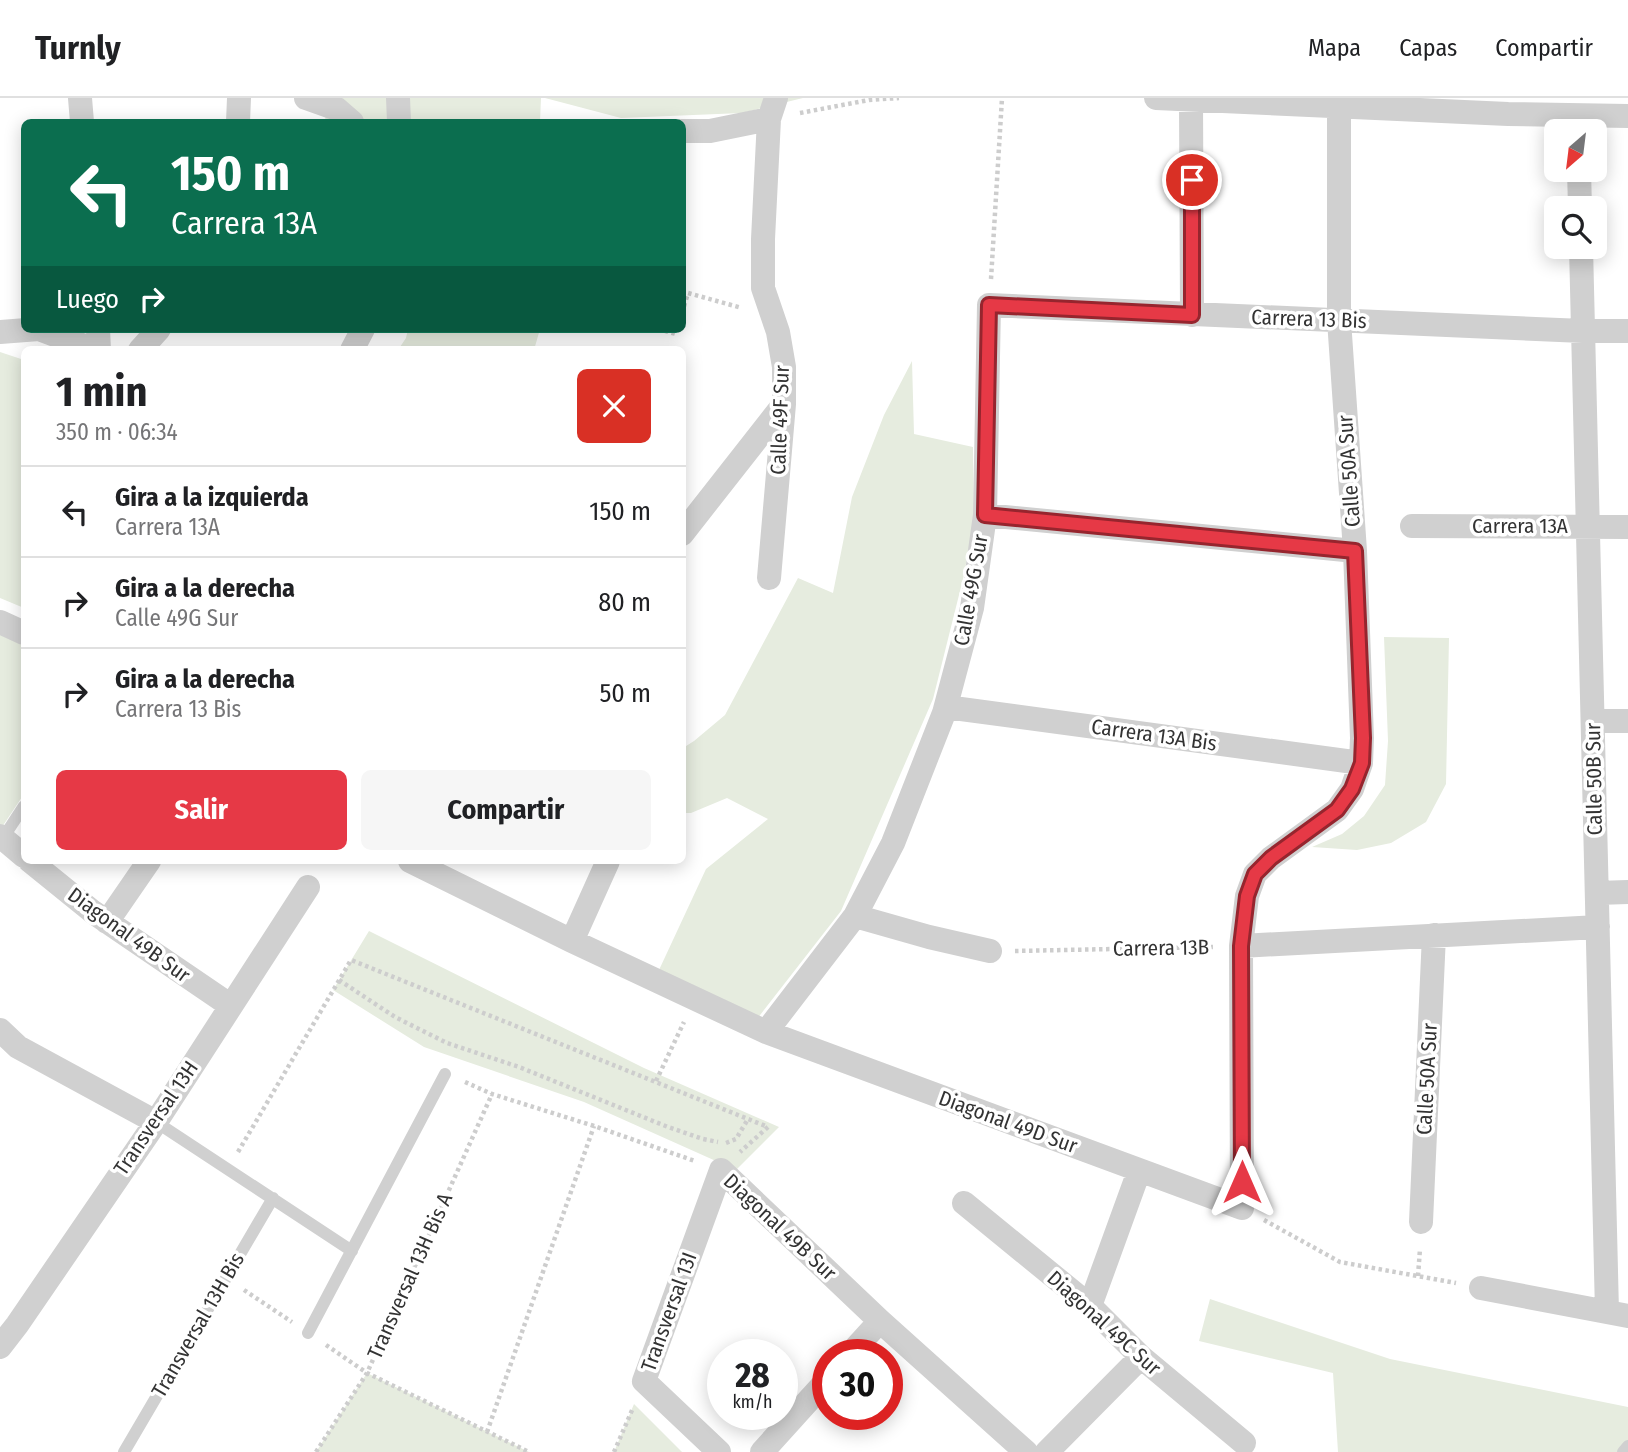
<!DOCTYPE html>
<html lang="es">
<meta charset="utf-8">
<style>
:root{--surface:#fff;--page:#f6f6f6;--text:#202124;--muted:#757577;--line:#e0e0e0;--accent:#e63946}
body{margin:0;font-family:"Fira Sans Condensed",sans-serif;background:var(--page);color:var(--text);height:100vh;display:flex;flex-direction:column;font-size:26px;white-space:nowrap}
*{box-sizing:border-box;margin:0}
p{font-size:23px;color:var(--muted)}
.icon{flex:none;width:38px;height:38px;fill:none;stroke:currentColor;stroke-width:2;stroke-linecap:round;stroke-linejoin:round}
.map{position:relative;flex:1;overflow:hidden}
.details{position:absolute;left:21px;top:248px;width:665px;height:518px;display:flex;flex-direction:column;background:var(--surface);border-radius:10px;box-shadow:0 4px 18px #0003}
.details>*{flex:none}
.hud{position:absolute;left:21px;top:21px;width:665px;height:214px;border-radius:10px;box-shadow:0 4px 18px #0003;background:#0b6e4f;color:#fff;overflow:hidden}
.needle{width:46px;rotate:208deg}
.buttons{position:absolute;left:1544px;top:21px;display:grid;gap:14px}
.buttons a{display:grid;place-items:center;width:63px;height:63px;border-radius:10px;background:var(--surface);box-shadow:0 4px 18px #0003;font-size:35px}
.speed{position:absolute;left:707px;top:1241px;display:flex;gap:14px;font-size:35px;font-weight:700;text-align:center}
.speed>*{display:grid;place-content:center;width:91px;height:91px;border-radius:50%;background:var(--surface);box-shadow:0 4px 18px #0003;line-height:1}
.speed small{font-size:18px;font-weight:400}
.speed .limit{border:10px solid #d22;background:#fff;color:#111}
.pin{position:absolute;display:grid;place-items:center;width:60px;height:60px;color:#fff;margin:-30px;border:4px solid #fff;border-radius:50%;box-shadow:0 2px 7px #0007}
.me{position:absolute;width:77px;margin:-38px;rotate:0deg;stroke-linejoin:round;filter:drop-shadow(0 0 5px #0008)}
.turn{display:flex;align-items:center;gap:24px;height:147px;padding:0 35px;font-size:32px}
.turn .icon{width:91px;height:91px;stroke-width:2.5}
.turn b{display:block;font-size:49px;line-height:60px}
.then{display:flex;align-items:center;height:66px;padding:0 35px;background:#0003;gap:14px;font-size:26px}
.round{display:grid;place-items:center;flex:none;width:74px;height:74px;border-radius:10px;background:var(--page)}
.summary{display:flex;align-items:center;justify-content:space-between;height:119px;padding:0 35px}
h1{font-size:42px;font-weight:700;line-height:52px}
.primary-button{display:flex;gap:14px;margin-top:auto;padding:14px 35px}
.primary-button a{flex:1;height:80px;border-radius:10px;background:var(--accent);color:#fff;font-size:28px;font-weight:700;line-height:80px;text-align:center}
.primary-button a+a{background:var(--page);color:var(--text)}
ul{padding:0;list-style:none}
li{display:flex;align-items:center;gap:21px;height:91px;padding:0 35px;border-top:2px solid var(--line)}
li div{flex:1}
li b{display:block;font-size:26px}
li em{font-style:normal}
header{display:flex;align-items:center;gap:42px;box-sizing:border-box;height:98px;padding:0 35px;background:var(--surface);border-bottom:2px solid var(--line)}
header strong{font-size:33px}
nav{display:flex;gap:38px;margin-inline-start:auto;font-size:24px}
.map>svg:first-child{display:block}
.green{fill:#e6ecdf}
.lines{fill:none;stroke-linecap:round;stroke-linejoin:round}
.path{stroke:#cdcdcd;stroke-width:4.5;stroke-dasharray:3.5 3.5;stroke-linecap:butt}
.lane{stroke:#d0d0d0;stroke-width:12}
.street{stroke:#d0d0d0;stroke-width:24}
.route-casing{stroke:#96252e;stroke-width:18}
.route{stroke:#e63946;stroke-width:12}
.labels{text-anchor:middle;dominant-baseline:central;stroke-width:7;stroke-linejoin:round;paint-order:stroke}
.street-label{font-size:21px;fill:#333;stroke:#fff}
</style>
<header>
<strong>Turnly</strong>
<nav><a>Mapa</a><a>Capas</a><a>Compartir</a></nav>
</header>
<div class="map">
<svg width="1628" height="1354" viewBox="0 0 1628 1354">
<rect width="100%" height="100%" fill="#fff"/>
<path class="green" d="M327,0H541L540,24H325Z
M545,0H803L742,15L621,20Z
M408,231H540L534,252H398L406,240Z
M0,254L24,262V510L0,500Z
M912,263L914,336L973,349L974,424L963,481L933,601L841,813L757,921L659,872L706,771L768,721L727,700L691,715H683V650L694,643L725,617L798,480L833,495L852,399L884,317Z
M0,536L24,548V696L0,732Z
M1384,539L1449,540L1446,686L1426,724L1391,745L1357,752L1312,749L1342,736L1364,718L1385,687L1388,643Z
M369,833L644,970L779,1029L736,1072L584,1004L424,949L333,892Z
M1210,1201L1390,1261L1628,1309V1354H1338L1333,1275L1199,1243Z
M367,1275L529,1354H316Z
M634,1306L682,1354H614Z"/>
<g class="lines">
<path class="path" d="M800,15L869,2L899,0
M991,181L1002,0
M682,215L688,195L742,210
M658,231L676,236L678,231
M1015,853L1213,849
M339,882L395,919L447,945L519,969L668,1029L703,1041L718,1044
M656,983L684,924
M465,984L492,996L594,1028L695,1063
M726,1045L736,1041L748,1021
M238,1054L351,862L768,1029L740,1054
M1264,1122L1340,1164L1456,1185
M1418,1178L1420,1151
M244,1192L292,1224
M326,1247L367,1275L529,1354
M487,1334L594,1028
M316,1354L367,1275L492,996
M614,1354L633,1310"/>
<path class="lane" d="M3,740L24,708
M156,1024L352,1153
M308,1235L445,976
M124,1354L273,1100
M1623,1354L1628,1348"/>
<path class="street" d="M80,0L82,24
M306,0L337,11L352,24
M398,0L399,24
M1156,0L1508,16L1628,18
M1191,2L1192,217
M238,24L239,0
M682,33H710L769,21
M1579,72L1580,110
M1581,149L1607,1214
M98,231L99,252
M0,234L39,231L95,252
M140,252L159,231
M352,252L363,231
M985,417L1355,453
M1412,428L1628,429
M682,436L784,306
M769,480L784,306V269L778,234L763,190V141L769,21L776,0
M0,524L24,535
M946,609L1361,665
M1593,623H1628
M0,738L24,758
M30,763L93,814L231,908
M410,763L572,843L766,934L1242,1110L1241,848L1247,798L1255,776L1271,760L1337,712L1352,691L1361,665L1362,640L1355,453L1339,222V8
M1597,795L1628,794
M855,818L929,839L990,853
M107,824L149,763
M572,843L608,763
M1241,848L1598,829
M0,932L18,949L156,1024
M766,934L855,818L893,745L944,615L972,510L985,417L989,207L1583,233H1628
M964,1105L1090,1208L1141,1259L1244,1345
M1421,1124L1434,837
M1481,1190L1628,1218
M1090,1208L1139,1073
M0,1249L17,1227L156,1024L308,789
M850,1256L880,1223
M719,1354L644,1283L721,1072L880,1223L1026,1354
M762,1354L828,1281
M1047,1354L1141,1259"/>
</g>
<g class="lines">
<defs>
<path id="route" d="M1192,82V217L989,207L985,417L1355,453L1363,640L1362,665L1352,691L1337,712L1271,760L1255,776L1247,798L1241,848L1242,1084"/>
</defs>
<use href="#route" class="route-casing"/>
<use href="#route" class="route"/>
</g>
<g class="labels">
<g class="street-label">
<text transform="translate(1309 221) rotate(2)">Carrera 13 Bis</text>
<text transform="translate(780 322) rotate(-88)">Calle 49F Sur</text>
<text transform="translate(1349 373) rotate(-94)">Calle 50A Sur</text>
<text x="1520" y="428">Carrera 13A</text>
<text transform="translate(971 492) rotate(-80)">Calle 49G Sur</text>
<text transform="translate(1154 637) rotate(8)">Carrera 13A Bis</text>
<text transform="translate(1594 681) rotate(-91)">Calle 50B Sur</text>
<text transform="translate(129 837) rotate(36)">Diagonal 49B Sur</text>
<text transform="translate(1161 850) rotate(-1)">Carrera 13B</text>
<text transform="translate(1427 981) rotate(-87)">Calle 50A Sur</text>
<text transform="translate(156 1020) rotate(-56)">Transversal 13H</text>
<text transform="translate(1008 1024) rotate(20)">Diagonal 49D Sur</text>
<text transform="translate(780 1129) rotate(43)">Diagonal 49B Sur</text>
<text transform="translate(410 1178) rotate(-66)">Transversal 13H Bis A</text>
<text transform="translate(669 1214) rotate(-70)">Transversal 13I</text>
<text transform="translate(1104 1225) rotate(42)">Diagonal 49C Sur</text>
<text transform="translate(198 1227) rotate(-60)">Transversal 13H Bis</text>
</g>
</g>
</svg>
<div class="buttons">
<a><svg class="needle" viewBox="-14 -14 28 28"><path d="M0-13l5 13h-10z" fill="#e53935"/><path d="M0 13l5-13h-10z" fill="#757577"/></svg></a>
<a><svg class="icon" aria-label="search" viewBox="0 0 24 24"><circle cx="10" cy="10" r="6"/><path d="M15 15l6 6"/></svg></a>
</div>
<div class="speed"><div>28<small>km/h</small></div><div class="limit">30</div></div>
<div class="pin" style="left:1192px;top:82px;background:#d93025"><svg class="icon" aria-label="arrive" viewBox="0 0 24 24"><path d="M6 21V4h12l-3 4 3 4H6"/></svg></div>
<svg class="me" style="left:1242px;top:1084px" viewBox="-20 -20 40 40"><path d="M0-17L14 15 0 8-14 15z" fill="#e63946" stroke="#fff" stroke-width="4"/></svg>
<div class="hud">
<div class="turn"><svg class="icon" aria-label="left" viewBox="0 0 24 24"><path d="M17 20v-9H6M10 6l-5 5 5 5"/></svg><div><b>150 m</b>Carrera 13A</div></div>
<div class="then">Luego<svg class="icon" aria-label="right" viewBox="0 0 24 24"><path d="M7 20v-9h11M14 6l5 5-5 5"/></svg></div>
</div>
<section class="details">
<div class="summary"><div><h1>1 min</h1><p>350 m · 06:34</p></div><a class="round" style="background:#d93025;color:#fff"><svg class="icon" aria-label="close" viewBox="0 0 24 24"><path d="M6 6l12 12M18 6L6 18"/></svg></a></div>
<ul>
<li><svg class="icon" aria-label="left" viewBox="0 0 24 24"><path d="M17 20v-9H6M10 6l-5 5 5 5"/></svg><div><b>Gira a la izquierda</b><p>Carrera 13A</p></div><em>150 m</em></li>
<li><svg class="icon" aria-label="right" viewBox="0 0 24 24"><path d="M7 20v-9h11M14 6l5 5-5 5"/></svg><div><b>Gira a la derecha</b><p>Calle 49G Sur</p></div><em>80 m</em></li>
<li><svg class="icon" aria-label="right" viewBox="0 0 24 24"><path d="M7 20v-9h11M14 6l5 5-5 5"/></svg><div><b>Gira a la derecha</b><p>Carrera 13 Bis</p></div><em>50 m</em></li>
</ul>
<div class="primary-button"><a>Salir</a><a>Compartir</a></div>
</section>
</div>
